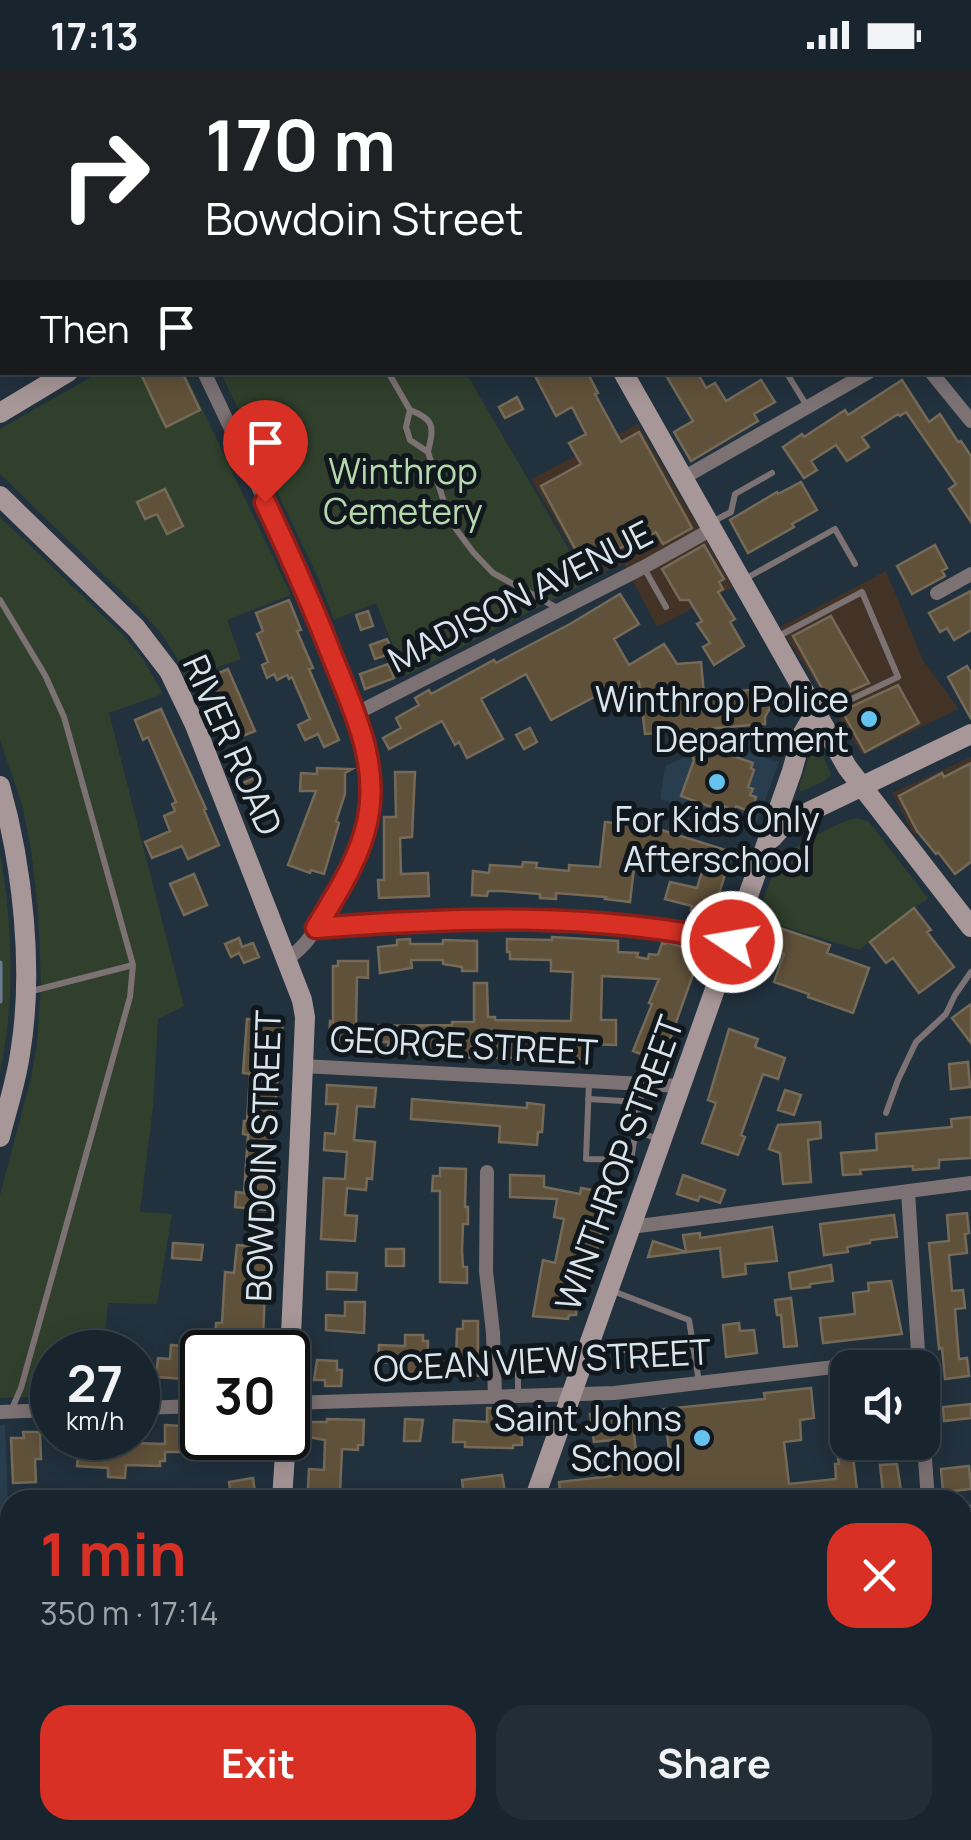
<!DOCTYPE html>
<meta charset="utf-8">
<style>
:root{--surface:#19252e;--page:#222d36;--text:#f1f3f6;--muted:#9fa5aa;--line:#37424a;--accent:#d93025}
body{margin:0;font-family:Manrope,sans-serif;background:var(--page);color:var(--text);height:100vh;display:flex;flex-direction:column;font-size:38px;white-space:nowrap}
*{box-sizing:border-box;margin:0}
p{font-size:32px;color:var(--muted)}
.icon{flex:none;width:55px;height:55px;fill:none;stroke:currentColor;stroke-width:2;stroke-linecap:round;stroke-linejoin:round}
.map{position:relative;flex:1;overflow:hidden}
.details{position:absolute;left:0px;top:1420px;width:972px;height:350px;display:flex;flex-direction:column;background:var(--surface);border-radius:30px 30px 0 0;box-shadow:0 5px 25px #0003,0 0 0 2px var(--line)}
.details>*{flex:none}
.banner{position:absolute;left:0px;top:0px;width:972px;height:305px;box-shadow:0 5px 25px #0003,0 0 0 2px var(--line);background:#202124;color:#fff;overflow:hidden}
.tools{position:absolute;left:830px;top:1280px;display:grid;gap:20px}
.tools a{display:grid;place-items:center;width:110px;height:110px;border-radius:20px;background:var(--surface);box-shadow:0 5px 25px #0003,0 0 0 2px var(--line);font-size:50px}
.speed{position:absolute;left:30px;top:1260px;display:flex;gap:20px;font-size:50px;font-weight:700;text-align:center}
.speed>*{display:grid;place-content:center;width:130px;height:130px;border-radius:50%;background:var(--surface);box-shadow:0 5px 25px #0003,0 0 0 2px var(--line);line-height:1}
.speed small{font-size:25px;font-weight:400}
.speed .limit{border:5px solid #111;border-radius:15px;background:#fff;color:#111}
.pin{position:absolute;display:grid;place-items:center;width:85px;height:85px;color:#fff;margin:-102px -42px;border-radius:50% 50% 50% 0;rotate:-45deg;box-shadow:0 0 10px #0007}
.pin .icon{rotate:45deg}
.me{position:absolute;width:110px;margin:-55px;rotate:282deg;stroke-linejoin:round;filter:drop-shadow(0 0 8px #0008)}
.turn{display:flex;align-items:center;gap:35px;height:210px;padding:0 40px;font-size:45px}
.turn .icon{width:130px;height:130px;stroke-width:2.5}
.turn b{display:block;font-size:70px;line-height:85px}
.then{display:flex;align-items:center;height:95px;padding:0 40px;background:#0003;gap:20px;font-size:38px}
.round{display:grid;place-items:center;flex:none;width:105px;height:105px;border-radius:30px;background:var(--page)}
.summary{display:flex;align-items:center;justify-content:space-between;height:170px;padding:0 40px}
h1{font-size:60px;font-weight:700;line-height:75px;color:var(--accent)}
.button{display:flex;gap:20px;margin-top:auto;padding:20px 40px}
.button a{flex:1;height:115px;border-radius:30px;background:var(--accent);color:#fff;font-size:40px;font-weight:700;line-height:115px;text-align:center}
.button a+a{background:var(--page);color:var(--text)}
.status{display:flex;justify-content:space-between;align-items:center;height:70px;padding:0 50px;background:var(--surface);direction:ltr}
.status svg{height:28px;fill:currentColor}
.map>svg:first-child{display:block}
.commercial{fill:#423326}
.built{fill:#283d4d}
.green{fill:#30402c}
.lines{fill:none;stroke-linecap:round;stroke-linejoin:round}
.stream{stroke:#6b7991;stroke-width:5}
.building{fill:#60513a;stroke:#756a58;stroke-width:2.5}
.lane{stroke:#7c7173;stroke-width:6}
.street{stroke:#7c7173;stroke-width:14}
.secondary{stroke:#a89799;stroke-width:20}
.route-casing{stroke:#8d1f18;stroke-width:25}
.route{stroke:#d93025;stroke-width:18}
.poi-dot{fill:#65c4ef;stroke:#11181d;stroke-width:4}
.labels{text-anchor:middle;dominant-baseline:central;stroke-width:10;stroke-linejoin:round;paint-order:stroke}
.park-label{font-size:35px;fill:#b5d8ac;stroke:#11181d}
.street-label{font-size:35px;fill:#dae4ec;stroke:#11181d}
.poi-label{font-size:35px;fill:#dae4ec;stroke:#11181d;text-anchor:end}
</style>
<div class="status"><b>17:13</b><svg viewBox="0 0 49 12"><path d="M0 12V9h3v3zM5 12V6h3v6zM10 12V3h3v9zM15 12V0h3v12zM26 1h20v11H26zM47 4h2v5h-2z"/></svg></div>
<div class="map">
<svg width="971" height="1770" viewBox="0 0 971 1770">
<rect width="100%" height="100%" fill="#21313d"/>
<path class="commercial" d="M638,354L733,517L657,557L624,494L590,509L531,409Z
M886,501L923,590L959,639L864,684L860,681L780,557Z
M971,687V739L914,765L892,723Z"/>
<path class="built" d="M718,672L779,692L754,760L660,729L665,696Z
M5,1354L10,1487L0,1498V1355Z
M0,1657L10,1666V1750L0,1762Z"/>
<path class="green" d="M98,303H185L291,525L227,550L241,589L189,608L162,564L137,537L0,404V359Z
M221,303H466L588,512L405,606L376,533L334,550L319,510Z
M0,447L122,564L143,589L163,624L109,643L184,936L158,949L153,1037L140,1142L172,1144L157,1234L108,1233L103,1282H52V1326L0,1328V1125L30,1012L37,975L41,914L38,840L31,779L22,735L0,670Z
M813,674H818L831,704L826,710L801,722L799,717Z
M857,748L869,752L928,828L859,880L757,848C772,805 777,783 820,763C832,757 844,751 857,748Z
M0,784C13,855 15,932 0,1003Z"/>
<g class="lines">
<path class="stream" d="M0,893V931"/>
</g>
<path class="building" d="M140,302H182L200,340L166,357Z
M533,302H587L598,323L595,324L621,372L639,362L692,458L663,474L656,462L640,471L639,468L585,497L541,416L581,394L569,373L586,364L572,337L556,346Z
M664,302H697L706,318L715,313L726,331L761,310L775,332L754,344L758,351L691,391L674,362L693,351Z
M902,310L929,352L940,344L958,372L961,371L971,386V452L949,419L956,414L906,342L900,346L898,344L862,367L869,377L847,391L836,375L811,391L817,400L804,408L783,377L802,364L804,367L845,340L848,345Z
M517,327L523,339L505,348L499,337Z
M801,412L817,440L792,454L794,457L748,483L730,450L777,422L778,424Z
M165,419L183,456L167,464L157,444L145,449L137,432Z
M704,475L724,509L719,512L723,519L718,522L735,549L730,552L744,576L714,595L703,577L710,573L697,554L702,551L689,530H680L662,499Z
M935,475L947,498L942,501L945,506L912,524L897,496Z
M971,521V560L954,570L947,558L940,562L929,543Z
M620,524L639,554L614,569L629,595L664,574L677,594L701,592L704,624L762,619V626H765L772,634L765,647V654L645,664L639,612L618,626L613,617L551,650L526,604L481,629L503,669L467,688L459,672L455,675L442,651L389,679L383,668L401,658L396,648L419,635L415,628L429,620L431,624L494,590L496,593L570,554Z
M289,530L301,560L297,561L313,598L309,599L339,670L324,677L318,664L305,670L298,655L310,649L292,607L289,609L287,605L277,610L274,604L267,608L262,595L268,592L257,564L263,561L256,543Z
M368,541L373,556L361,560L356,545Z
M831,546L869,613L829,631L793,566Z
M387,569L393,583L375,589L370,575Z
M388,594L394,608L365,619L360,604Z
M967,596L971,603V649L948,607Z
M228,599L255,661L233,670L218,636L215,637L203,610Z
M898,615L919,653L865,682L842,641Z
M161,639L206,739L204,740L219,775L188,789L182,776L152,788L145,772L170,761L164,746L175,741L172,734L176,732L148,667L143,670L135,650Z
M530,658L537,672L524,679L516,665Z
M684,669L753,693L751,698L754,700L748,717L753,719L750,725L756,727L751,742L736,736L734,740L724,736L722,741L681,726L694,690Z
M971,693V792L955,804L938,782L936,784L917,761L899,726L942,703L944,707Z
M317,698L352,699L345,703V724L336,751L339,753L324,804L311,800L310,803L288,795L316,721H300L301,703L317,704Z
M395,702H415L412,767L400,768L401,804L428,803L429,826L379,828L378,810H384V747H396Z
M256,707L263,721L242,730L236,716Z
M605,752L652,757L732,782L719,824L723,825L718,842L711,840L710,845L691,840L692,836L665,829L670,812L697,818L705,791L650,775L647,800L634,798L630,832L605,829L606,827L556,823V829L540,828V824L502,821H488L487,826L472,825L473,801L489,803L490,795L522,797L523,792L537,793L536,798L569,801V795L600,797Z
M194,804L207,835L184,845L170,814Z
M914,838L931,860L927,862L954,897L919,923L893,888L886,893L870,872Z
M777,857L830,875L827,883L869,898L853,943L808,927L809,924L774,912L784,884L769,879Z
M552,867L618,871V882L638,883L637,887L648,889L649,884L658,885L662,873L665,874L666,872L696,881L690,894L696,896L662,992L633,981L652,934L649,933L659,909L602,906L601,950H616V975L583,974L582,989L420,987V982L388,981V972H356V979L329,978L330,951L333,952V896H338V891H368V908L357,907L356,956L452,955V952H474V913H487L488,947H495V950L571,951L573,902L551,901V890L510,889V882H507V869L552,870Z
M239,868L242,877L253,873L259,887L244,893L239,883L231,887L225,874Z
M410,869V874H443V870L477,871V901H462V897L443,894V890H411L412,898L380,903L378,877L397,875V870Z
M971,934V973L952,948Z
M247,949L283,951L275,1039L272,1038L268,1140L235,1137L236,1122L244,1123L248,1065L243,1064L244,1051H247L250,1004L243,1003Z
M729,959L758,969L755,977L785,988L778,1009L763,1004L741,1065L745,1067L738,1085L702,1073L716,1033L708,1030Z
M968,992L970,1017L951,1019L949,994Z
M327,1015L376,1018L374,1037L357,1036L354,1070L375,1072L372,1109L367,1108L366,1120L347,1118L345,1145L357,1146L355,1171L321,1169L324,1108L345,1109L347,1082L324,1080L325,1063L335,1064L338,1034H326Z
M785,1020L801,1025L794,1045L778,1040Z
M412,1029L527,1038V1033L544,1035L542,1062H538L537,1075L499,1072L500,1056L411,1049Z
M971,1047V1088L939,1090V1098L913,1100V1096L860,1100L861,1104L843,1105L841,1083L877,1080L876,1064L952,1057L951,1049Z
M820,1052L821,1068L808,1070L811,1112L783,1114L780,1083L769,1079L778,1055Z
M440,1098L466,1099L465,1137H468V1154H463L462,1181L463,1197H467V1213L440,1212V1121H432L433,1106H440Z
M510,1105L544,1106V1117L580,1124L581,1118L609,1123L596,1186L588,1184L581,1217L578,1216L576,1245H569L568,1249L533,1246L543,1190L555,1193L564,1149L554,1147L557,1129L510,1127Z
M683,1105L725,1120L720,1133L700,1126L698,1131L677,1124Z
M967,1143L969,1163L965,1164L967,1183L949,1185L952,1221L963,1220L965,1238L955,1239L959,1289L967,1288L969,1306L945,1309L942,1278L939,1279L929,1173L949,1171L947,1145Z
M894,1145L897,1167L870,1170V1173L847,1177L848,1182L824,1185L820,1154Z
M772,1157L777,1191L745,1194L746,1204L723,1207L720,1178L648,1187L653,1171L686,1182L683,1165L700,1163V1168Z
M173,1173L203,1175L201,1190L172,1188Z
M237,1175L271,1178L270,1193H266L263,1269L235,1267L234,1270L215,1269L216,1253H222L225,1202L234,1203Z
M386,1179H404V1196H386Z
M831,1195L833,1211L810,1214V1217L791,1219L789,1203Z
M327,1202L357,1203L356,1220L327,1219Z
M891,1211L902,1264L823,1273L820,1248L855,1244L853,1223L869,1221L868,1213Z
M791,1228L797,1276L784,1277L781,1245H777L775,1230Z
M345,1232H365L364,1263L326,1260V1245L345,1246Z
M463,1251H478V1281H483V1306L462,1305V1294H456L457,1259H463Z
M739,1253L740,1261L754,1260L757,1283L726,1287L723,1255Z
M405,1265H423V1271H428L427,1304H405V1293L378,1292L379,1275L405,1276Z
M171,1275L199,1277L197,1304L184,1303V1309L156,1307L158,1288L170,1289Z
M317,1290L337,1291V1300H342L341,1316H325V1310H314Z
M811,1318L814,1348L800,1350L801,1370L784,1372L789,1414L836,1409L835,1394H839L838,1389L853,1387L858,1428L841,1430H561L559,1412L612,1406L611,1402L616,1401L613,1370L594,1372L590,1344L631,1339L632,1348H637L639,1364H634L638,1399L671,1395L664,1339L765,1329L764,1323Z
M971,1334V1348L944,1351L943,1337Z
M487,1338L528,1340V1358L522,1357V1375H513V1378L465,1377V1372H453L454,1350L487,1352Z
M327,1349L364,1350L363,1375H358V1380L342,1379L340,1422H332L331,1430H311V1419L308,1418L309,1399L324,1400L325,1370L308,1367V1352H327Z
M405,1349L423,1350L420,1371H404Z
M165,1355L182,1356L181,1382H165V1391H160V1396L126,1395L125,1408L108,1407V1398L77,1396L79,1379L101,1381L102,1368H133V1373L165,1374Z
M23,1362H40L41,1389H35L36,1412L13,1413L11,1368H24Z
M232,1368H254L253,1389H200L201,1372L232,1373Z
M897,1394L901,1421L883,1423L880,1395Z
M969,1396L971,1419L943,1422L941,1399Z
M502,1405L505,1422L464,1428L462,1410Z
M253,1408L255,1423L231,1426L229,1412Z"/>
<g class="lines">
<path class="lane" d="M388,302L410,340
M786,302L807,336
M428,382C434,356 435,350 410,340L406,357L410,370L428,382L450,451L473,482L493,503L559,539
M710,453L731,442L735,424L772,403
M644,498L666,537
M743,510L835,459L855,494
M0,530L45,605L64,647L133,895
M775,568L862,522L898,607L822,643
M589,1013L586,1089L631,1090L643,1015
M588,1029L640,1032
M886,1043L898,1010L916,972L946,944L955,925L971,902
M636,1061L658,1069
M610,1220L689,1250L699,1312
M617,1279L652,1284L694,1279
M518,1324V1277L556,1282L578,1288
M11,1341L21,1318L130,927L133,895L32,921"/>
<path class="street" d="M681,0L683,2
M918,0L919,2
M83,2L86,0
M312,2L315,0
M0,26L2,28
M0,65L2,60
M970,65L971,66
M970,246L971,245
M204,302C251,401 298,499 337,600C351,635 369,671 371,709C374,752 355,793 333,830C320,852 309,875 287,889
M931,302L971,351
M683,408L869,302
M937,523L971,504
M355,644L644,497L712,459
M316,858C456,847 594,843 732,872
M303,996L681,1016
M487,1102L486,1201L493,1263L495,1327
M908,1121L919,1298
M631,1157L971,1113
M288,1333L614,1323L919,1287
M138,1338L202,1336
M0,1342L52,1340
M922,1346L928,1430
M0,1626L10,1635
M962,1635H971
M164,1760L175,1770
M17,1770L26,1760"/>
<path class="secondary" d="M450,0L451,2
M561,2L565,0
M623,302L847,697L971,857
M0,343L68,302
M0,426L136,558L169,601L195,655L302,930L305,947L303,996L288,1333
M0,716C23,797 34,901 20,984C16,1012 7,1039 0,1067
M772,768L781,758L798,747L971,664
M282,1430L286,1368
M534,1430L765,778L792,701L802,665L809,653L817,645
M962,1446L971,1445
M264,1770L265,1760
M480,1770L481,1760"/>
</g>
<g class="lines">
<defs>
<path id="route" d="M265,432C289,483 312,534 332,586C353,639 379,691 368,748C360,789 337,823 316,858C455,847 595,842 732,872"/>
</defs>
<use href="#route" class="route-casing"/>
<use href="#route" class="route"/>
</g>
<g class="poi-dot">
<circle cx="869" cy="649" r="10"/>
<circle cx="717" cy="712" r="10"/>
<circle cx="702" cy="1368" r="10"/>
</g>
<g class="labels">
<g class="park-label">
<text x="403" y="401">Winthrop<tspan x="403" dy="40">Cemetery</tspan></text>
</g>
<g class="street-label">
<text transform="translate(520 526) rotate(-27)">MADISON AVENUE</text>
<text transform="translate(233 675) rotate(66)">RIVER ROAD</text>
<text transform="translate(464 975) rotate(3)">GEORGE STREET</text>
<text transform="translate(263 1086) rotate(-88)">BOWDOIN STREET</text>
<text transform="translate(619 1093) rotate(-70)">WINTHROP STREET</text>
<text transform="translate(542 1290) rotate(-3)">OCEAN VIEW STREET</text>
</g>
<g class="poi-label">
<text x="849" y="629">Winthrop Police<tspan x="849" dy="40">Department</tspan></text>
<text x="717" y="749" text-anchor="middle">For Kids Only<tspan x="717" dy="40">Afterschool</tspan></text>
<text x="682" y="1348">Saint Johns<tspan x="682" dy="40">School</tspan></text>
</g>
</g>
</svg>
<div class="tools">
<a><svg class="icon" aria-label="sound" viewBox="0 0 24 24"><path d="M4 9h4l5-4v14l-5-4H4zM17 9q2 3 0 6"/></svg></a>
</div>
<div class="speed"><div>27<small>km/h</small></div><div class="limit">30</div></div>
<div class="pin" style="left:265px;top:432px;background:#d93025"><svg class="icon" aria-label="arrive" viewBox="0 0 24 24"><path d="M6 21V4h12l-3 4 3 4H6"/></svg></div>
<svg class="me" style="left:732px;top:872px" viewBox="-20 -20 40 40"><circle r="17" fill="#d93025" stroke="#fff" stroke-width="3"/><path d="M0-11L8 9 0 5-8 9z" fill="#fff"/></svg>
<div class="banner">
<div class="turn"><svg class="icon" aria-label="right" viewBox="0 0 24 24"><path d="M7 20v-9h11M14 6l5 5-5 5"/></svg><div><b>170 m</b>Bowdoin Street</div></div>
<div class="then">Then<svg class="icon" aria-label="arrive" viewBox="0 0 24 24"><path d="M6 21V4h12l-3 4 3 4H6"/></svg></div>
</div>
<section class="details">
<div class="summary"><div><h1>1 min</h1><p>350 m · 17:14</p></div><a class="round" style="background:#d93025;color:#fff"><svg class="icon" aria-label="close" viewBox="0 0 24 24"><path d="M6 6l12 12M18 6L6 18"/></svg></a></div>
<div class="button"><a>Exit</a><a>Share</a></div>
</section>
</div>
